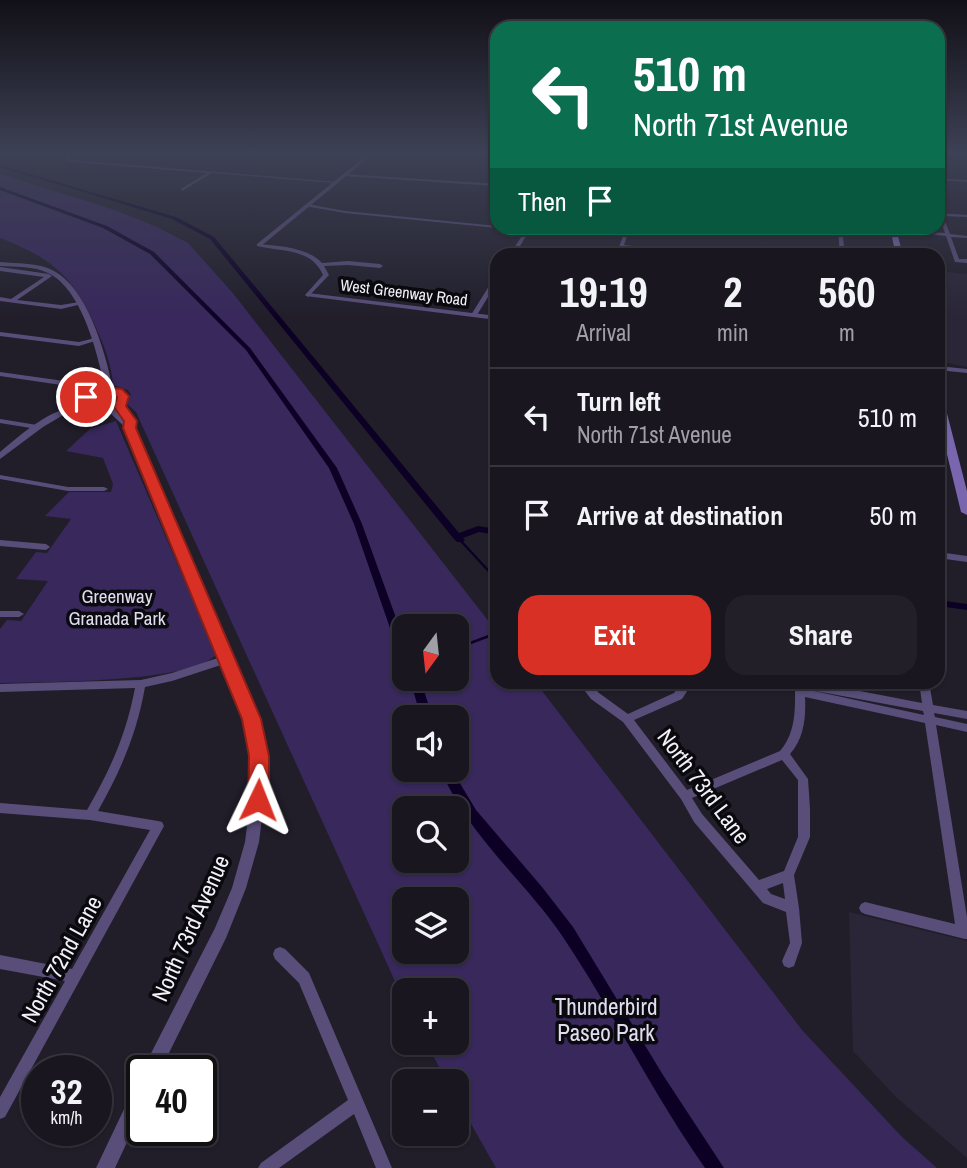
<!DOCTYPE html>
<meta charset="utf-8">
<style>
:root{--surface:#191620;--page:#221f29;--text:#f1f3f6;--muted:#9f9fa5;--line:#37353e;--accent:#d93025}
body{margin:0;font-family:"Archivo Narrow",sans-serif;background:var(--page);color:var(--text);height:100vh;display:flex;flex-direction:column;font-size:26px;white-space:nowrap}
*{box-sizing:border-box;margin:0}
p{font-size:23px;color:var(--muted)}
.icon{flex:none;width:38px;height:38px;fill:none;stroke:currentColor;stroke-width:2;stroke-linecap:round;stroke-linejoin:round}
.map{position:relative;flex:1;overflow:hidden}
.details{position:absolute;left:490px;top:248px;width:455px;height:441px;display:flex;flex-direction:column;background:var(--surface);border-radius:21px;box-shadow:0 2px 5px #0004,0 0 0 2px var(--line)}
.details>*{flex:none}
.hud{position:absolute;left:490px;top:21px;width:455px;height:214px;border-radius:21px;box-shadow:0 2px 5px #0004,0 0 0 2px var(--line);background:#0b6e4f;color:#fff;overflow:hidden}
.needle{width:46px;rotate:195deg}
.controls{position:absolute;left:392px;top:614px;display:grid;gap:14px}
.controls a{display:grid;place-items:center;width:77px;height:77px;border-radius:14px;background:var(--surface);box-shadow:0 2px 5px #0004,0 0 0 2px var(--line);font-size:35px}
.speed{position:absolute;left:21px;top:1055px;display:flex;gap:14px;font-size:35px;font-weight:700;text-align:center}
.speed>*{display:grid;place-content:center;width:91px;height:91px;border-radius:50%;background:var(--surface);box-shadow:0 2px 5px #0004,0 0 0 2px var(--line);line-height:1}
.speed small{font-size:18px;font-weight:400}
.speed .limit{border:4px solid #111;border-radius:10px;background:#fff;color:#111}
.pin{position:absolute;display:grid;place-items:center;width:60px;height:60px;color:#fff;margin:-30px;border:4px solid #fff;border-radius:50%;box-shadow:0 2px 7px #0007}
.me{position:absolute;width:77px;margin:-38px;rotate:2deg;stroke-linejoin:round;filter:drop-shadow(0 0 5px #0008)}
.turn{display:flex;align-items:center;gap:24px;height:147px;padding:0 28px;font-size:32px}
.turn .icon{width:91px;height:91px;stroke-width:2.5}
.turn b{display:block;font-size:49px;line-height:60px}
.then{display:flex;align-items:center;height:66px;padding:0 28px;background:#0003;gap:14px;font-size:26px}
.eta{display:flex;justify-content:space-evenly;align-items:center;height:119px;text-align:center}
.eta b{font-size:42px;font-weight:700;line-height:49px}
.action{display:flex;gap:14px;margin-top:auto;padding:14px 28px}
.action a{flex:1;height:80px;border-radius:21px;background:var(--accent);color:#fff;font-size:28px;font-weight:700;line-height:80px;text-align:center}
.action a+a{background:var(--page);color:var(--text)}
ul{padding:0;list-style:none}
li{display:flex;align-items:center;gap:21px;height:98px;padding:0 28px;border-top:2px solid var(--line)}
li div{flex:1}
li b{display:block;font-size:26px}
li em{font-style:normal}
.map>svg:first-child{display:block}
.built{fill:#2a2637}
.green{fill:#38285c;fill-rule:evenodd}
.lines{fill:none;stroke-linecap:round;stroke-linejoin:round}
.stream-far1{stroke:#0d0025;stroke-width:2.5}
.stream{stroke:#0d0025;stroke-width:3.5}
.canal{fill:#0d0025;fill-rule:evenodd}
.minor{fill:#594e7a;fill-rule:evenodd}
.tertiary{fill:#594e7a;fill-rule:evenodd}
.secondary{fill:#7966ae;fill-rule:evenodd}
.route{fill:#d93025;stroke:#8d1f18;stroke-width:2}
.labels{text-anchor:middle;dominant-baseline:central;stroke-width:7;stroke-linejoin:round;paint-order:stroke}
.far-street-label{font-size:16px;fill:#f2f0f9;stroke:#0a090e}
.park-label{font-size:19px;fill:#e1ddf0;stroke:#0a090e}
.near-street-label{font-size:23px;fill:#f2f0f9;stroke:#0a090e}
.near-park-label{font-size:23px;fill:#e1ddf0;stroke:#0a090e}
</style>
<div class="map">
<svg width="967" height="1168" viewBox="0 0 967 1168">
<rect width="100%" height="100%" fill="#211e2a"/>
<path class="built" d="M938,271L967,274V367L938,361Z
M849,912L967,941V1158L896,1097L853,1051Z"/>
<path class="green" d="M0,174L115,210L157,227L188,243L232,292L497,632V682L536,683L802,1030L902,1137L937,1168H496L457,1099V1082L447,1081L426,1043H457V990H404V1001L136,412L126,403L131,395L128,390L113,385C111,363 105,348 96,328C74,277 52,258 0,238ZM404,626H457V679H404ZM404,718H457V770H404ZM404,808H457V861H404ZM404,900H457V952H404Z
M116,421L216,654C196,683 39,682 0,683V629L7,620L21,621L48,581L16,579L36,552L47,553L71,519L45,516L69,492H111L113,484L103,458L66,451L90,429Z"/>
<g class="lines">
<path class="stream-far1" d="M460,540L497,580
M457,648L497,633"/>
<path class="stream" d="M417,684L420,679"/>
<path class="canal" d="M0,165L176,217L214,237L459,533L478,526L497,529V535L479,532L463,538L465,540L463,542H457L454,539L210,239L172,219L0,167Z
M0,187L107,226L154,252L250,348L337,468L362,524L404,640V658L400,657L399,654L354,524L329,468L246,350L150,254L103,228L0,190Z
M938,600L967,604V610L938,606Z
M410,679H420L433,718H421Z
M440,770H452L476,810L542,887L573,927L663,1075L724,1168H705C653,1094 613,1012 563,937C534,894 495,859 466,816C456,801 448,786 440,770Z"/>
<path class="minor" d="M67,154H71L68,158L73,160L337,182L335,183L212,173L182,191L181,189L207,173L73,162L65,160Z
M344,174L497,184V186L345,176Z
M938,178L967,180V182L938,180Z
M307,204L345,211L497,226V228H499H497L345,213L305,206Z
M938,213L967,215V217L943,216L950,234L967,236V238L951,237L959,259H967V263L955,262L946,236L893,231L891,230L893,229L945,233Z
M503,228H531L514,256H509L525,231Z
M626,228H630L624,245L723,256H701L619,247Z
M791,228H795V233H791Z
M838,228H842L845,256H840Z
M257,244C279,246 307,247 322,263L348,261L380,264L383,266L380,268L348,265L324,266L329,275L308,297L305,295L306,294L323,275C311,248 283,252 257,246Z
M0,267L49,274L52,276L17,300L61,305L79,302L82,304L61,309L0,301V297L11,299L44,277L0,271Z
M497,276V282L477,315L472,316L471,315L494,278Z
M0,332L79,342L95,338L98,340L79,346L0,336Z
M0,372L71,382L73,383L76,389L65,399L68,406L65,408L63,407L58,399L70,389L68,386L0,376Z
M0,419L37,425L40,427L37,429L0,423Z
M0,475L68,487H104L108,489L104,491H68L0,479Z
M0,540L46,544L50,547L46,550L0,546Z
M938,552L967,556V562L938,558Z
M0,611H19L24,614L19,617H0Z
M938,614L942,615L944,617L942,619L938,620Z
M227,655L230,656L232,659L230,662L172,681L145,687C137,733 121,770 98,811L158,821L162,822L164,826L5,1117L0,1119V1097L65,981L0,969V955L72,969L150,830L90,820L0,813V803L87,810C111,768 126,735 135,688L0,692V684L141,680L172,673Z
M578,682H589L599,693L628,714L674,693L682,682H693L682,699L634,720L687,790L780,751C797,731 795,707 795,682H813L922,703L919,682H929L933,705L967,711V719L934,713L935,717L967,724V732L936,725L967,917V939H965L865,914L861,912L859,908L861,904L865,902L955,924L925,723L805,697C806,718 804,738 790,754L808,779L810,809V837L794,875L799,908L802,943L794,966L789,968L784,966L782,961L790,943L786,912L763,903L694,822L681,799L623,722L591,699ZM805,689L923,711L924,715ZM782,760L798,780V837L784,871L759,880L702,814L692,798ZM783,883L785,899L771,894L767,889Z
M280,947L285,949L309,973L392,1168H376L354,1114L279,1168H258L261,1163L348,1100L299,983L275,959L273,954L275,949Z"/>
<path class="tertiary" d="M368,154H373L261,246H257V244Z
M945,154H967V156L947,155Z
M0,262C17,264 38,262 54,271C87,288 105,351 112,385L127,396L124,401L248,689L262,743L265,794L259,842L246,888L226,938L160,1071H142L215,928L232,888L245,842L251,794L249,743L236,689L128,430L110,413L86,409L75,411L65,414L43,427L0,459V452C24,432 48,410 80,405L87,393L106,389L104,386C98,353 81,288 48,273C34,266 16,267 0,266ZM111,393L119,397C111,407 100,410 88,404L93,397Z
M308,293L497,316V320L306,296V294Z
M938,366L967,369V373L938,370Z
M142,1081V1110L115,1168H96L136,1084Z"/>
<path class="secondary" d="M890,228H896L903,256H896Z
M938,395L943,398L967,491V515L961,512L938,417Z"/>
</g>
<linearGradient id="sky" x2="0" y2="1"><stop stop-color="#121017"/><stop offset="0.48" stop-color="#3d4155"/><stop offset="1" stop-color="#3d4155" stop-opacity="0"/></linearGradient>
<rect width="967" height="318" fill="url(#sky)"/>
<path class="route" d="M108,387L122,389L129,396L126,406L137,421L136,428L261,719L269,756V800L266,806L258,809L251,806L248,800L249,756L242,719L123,428L124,421L114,407L117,397L109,394L86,401L80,397Z"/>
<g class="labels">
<g class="far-street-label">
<text transform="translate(404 292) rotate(7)">West Greenway Road</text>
</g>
<g class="park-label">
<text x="117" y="596">Greenway<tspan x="117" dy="22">Granada Park</tspan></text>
</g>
<g class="near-street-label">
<text transform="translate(704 786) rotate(53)">North 73rd Lane</text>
<text transform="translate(190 928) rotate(-66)">North 73rd Avenue</text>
<text transform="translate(61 959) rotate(-61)">North 72nd Lane</text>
</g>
<g class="near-park-label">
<text x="606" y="1006">Thunderbird<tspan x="606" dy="26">Paseo Park</tspan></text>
</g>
</g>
</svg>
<div class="controls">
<a><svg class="needle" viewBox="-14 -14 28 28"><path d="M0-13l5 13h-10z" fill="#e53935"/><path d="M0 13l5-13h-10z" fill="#9f9fa5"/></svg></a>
<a><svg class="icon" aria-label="sound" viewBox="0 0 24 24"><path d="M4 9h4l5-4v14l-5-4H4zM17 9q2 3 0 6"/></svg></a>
<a><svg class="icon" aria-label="search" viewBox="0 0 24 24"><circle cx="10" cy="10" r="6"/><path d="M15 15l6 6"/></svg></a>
<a><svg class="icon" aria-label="layers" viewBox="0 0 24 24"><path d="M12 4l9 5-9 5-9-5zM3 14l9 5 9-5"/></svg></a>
<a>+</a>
<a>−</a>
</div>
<div class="speed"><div>32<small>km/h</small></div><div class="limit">40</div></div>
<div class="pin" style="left:86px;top:397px;background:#d93025"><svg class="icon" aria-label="arrive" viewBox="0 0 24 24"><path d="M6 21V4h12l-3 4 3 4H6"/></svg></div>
<svg class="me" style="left:258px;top:800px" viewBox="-20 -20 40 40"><path d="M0-17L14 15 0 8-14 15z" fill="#d93025" stroke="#fff" stroke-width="4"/></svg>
<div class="hud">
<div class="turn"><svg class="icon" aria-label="left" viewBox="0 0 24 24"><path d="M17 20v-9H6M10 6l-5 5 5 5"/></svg><div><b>510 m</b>North 71st Avenue</div></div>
<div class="then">Then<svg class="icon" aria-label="arrive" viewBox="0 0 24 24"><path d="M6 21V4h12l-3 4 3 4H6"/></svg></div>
</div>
<section class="details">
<div class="eta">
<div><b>19:19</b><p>Arrival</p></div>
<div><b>2</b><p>min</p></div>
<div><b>560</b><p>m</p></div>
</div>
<ul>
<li><svg class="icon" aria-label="left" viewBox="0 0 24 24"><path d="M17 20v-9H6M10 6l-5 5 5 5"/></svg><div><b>Turn left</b><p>North 71st Avenue</p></div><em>510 m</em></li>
<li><svg class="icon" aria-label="arrive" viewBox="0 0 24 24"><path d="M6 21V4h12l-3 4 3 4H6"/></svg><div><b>Arrive at destination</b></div><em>50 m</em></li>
</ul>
<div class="action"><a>Exit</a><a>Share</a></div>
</section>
</div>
